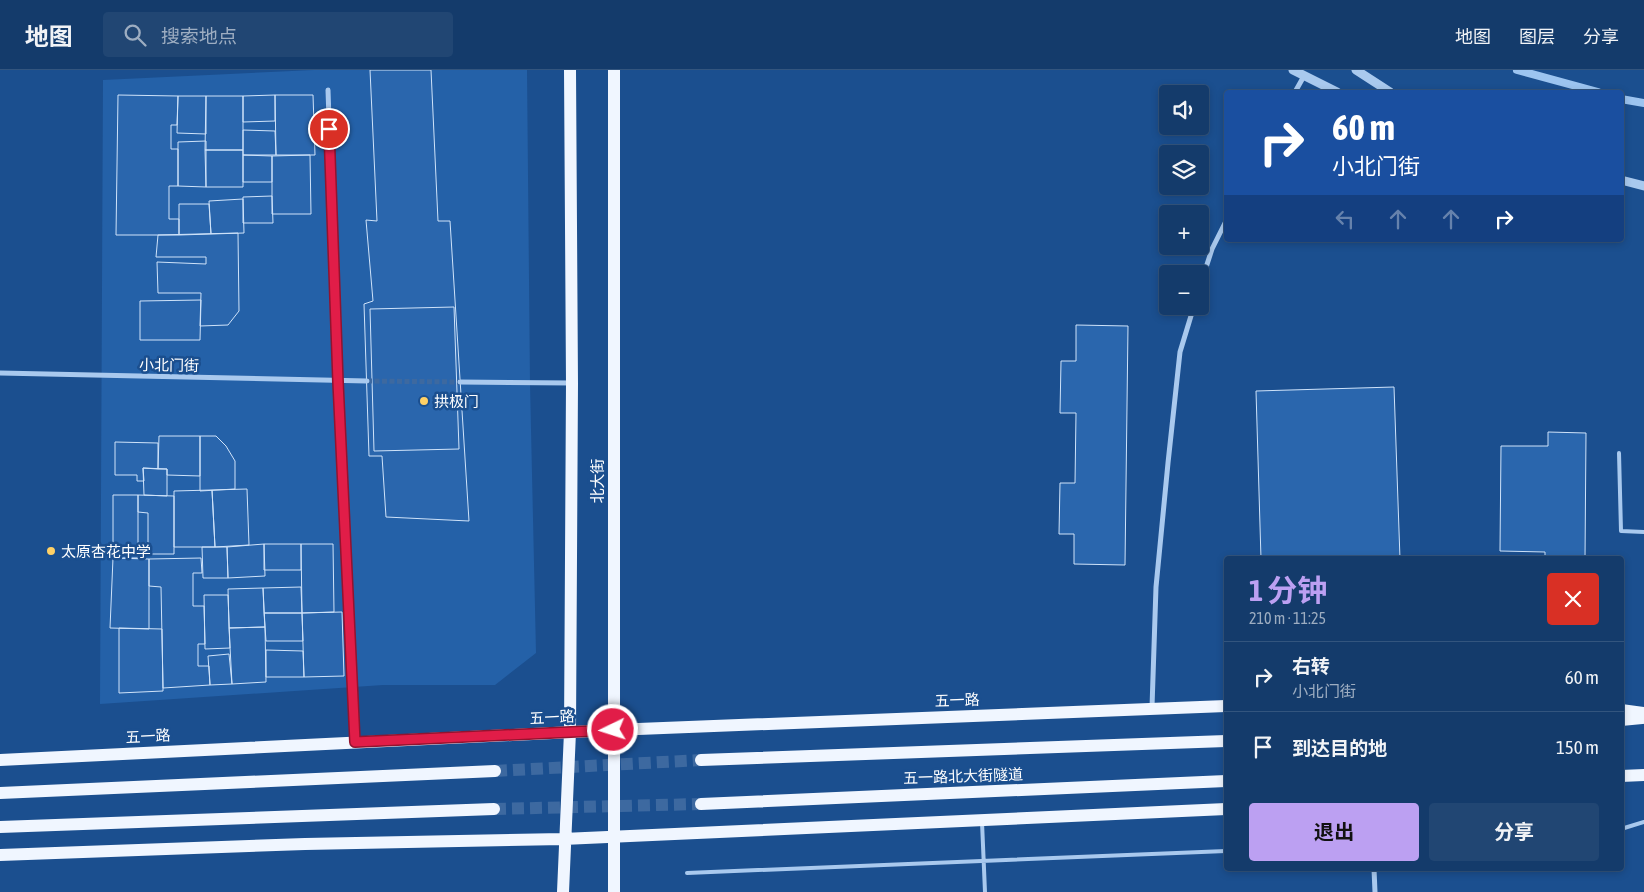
<!DOCTYPE html>
<html lang="zh">
<meta charset="utf-8">
<style>
:root{--surface:#143b6b;--page:#214673;--text:#f1f3f6;--muted:#9dadc1;--line:#33557e;--accent:#bca0f2}
body{margin:0;font-family:"Asap Condensed","Noto Sans SC",sans-serif;background:var(--page);color:var(--text);height:100vh;display:flex;flex-direction:column;font-size:19px;white-space:nowrap}
*{box-sizing:border-box;margin:0}
p{font-size:16px;color:var(--muted)}
.icon{flex:none;width:28px;height:28px;fill:none;stroke:currentColor;stroke-width:2;stroke-linecap:round;stroke-linejoin:round}
.map{position:relative;flex:1;overflow:hidden}
.sheet{position:absolute;left:1224px;top:486px;width:400px;height:315px;display:flex;flex-direction:column;background:var(--surface);border-radius:5px;box-shadow:0 2px 8px #0003,0 0 0 1px var(--line)}
.sheet>*{flex:none}
.top-card{position:absolute;left:1224px;top:20px;width:400px;height:152px;border-radius:5px;box-shadow:0 2px 8px #0003,0 0 0 1px var(--line);background:#1a4fa0;color:#fff;overflow:hidden}
.controls{position:absolute;left:1159px;top:15px;display:grid;gap:10px}
.controls a{display:grid;place-items:center;width:50px;height:50px;border-radius:5px;background:var(--surface);box-shadow:0 2px 8px #0003,0 0 0 1px var(--line);font-size:25px}
.pin{position:absolute;display:grid;place-items:center;width:42px;height:42px;color:#fff;margin:-21px;border:2px solid #fff;border-radius:50%;box-shadow:0 1px 5px #0007}
.me{position:absolute;width:55px;margin:-28px;rotate:266deg;stroke-linejoin:round;filter:drop-shadow(0 0 4px #0008)}
.turn{display:flex;align-items:center;gap:18px;height:105px;padding:0 25px;font-size:22px}
.turn .icon{width:65px;height:65px;stroke-width:2.5}
.turn b{display:block;font-size:35px;line-height:42px}
.lanes{display:flex;align-items:center;height:48px;padding:0 25px;background:#0003;justify-content:center;gap:25px;direction:ltr}
.lanes .off{opacity:.35}
.round{display:grid;place-items:center;flex:none;width:52px;height:52px;border-radius:5px;background:var(--page)}
.headline{display:flex;align-items:center;justify-content:space-between;height:85px;padding:0 25px}
h1{font-size:30px;font-weight:700;line-height:38px;color:var(--accent)}
.button{display:flex;gap:10px;margin-top:auto;padding:10px 25px}
.button a{flex:1;height:58px;border-radius:5px;background:var(--accent);color:#111;font-size:20px;font-weight:700;line-height:58px;text-align:center}
.button a+a{background:var(--page);color:var(--text)}
ul{padding:0;list-style:none}
li{display:flex;align-items:center;gap:15px;height:70px;padding:0 25px;border-top:1px solid var(--line)}
li div{flex:1}
li b{display:block;font-size:19px}
li em{font-style:normal}
header{display:flex;align-items:center;gap:30px;box-sizing:border-box;height:70px;padding:0 25px;background:var(--surface);border-bottom:1px solid var(--line)}
header strong{font-size:24px}
nav{display:flex;gap:28px;margin-inline-start:auto;font-size:18px}
.search{width:350px;height:45px;background:var(--page);display:flex;align-items:center;gap:12px;box-sizing:border-box;padding:0 18px;border-radius:5px;color:var(--muted);font-size:19px}
.map>svg:first-child{display:block}
.green{fill:#2461a8}
.lines{fill:none;stroke-linecap:round;stroke-linejoin:round}
.stream{stroke:#9cc4f0;stroke-width:8}
.building{fill:#2a66ad;stroke:#cfe3fa}
.minor-tunnel{stroke:#3d69a0;stroke-width:5;stroke-dasharray:5 2.5;stroke-linecap:butt}
.primary-tunnel{stroke:#3d69a0;stroke-width:12;stroke-dasharray:12 6;stroke-linecap:butt}
.service{stroke:#a9c9ee;stroke-width:4}
.minor{stroke:#a9c9ee;stroke-width:5}
.tertiary{stroke:#a9c9ee;stroke-width:9}
.primary{stroke:#f0f6ff;stroke-width:12}
.route-casing{stroke:#92132f;stroke-width:12}
.route{stroke:#e11d48;stroke-width:9}
.poi-dot{fill:#ffd166;stroke:#1b4f8f;stroke-width:2}
.labels{text-anchor:middle;dominant-baseline:central;stroke-width:5;stroke-linejoin:round;paint-order:stroke}
.street-label{font-size:15px;fill:#fff;stroke:#1b4f8f}
.poi-label{font-size:15px;fill:#fff;stroke:#1b4f8f;text-anchor:start}
</style>
<header>
<strong>地图</strong>
<div class="search"><svg class="icon" aria-label="search" viewBox="0 0 24 24"><circle cx="10" cy="10" r="6"/><path d="M15 15l6 6"/></svg>搜索地点</div>
<nav><a>地图</a><a>图层</a><a>分享</a></nav>
</header>
<div class="map">
<svg width="1644" height="822" viewBox="0 0 1644 822">
<rect width="100%" height="100%" fill="#1b4f8f"/>
<path class="green" d="M314,0H527L530,314L536,583L495,615H383L100,634L103,10Z"/>
<g class="lines">
<path class="stream" d="M1517,0L1598,22
M1621,29L1644,33"/>
</g>
<path class="building" d="M370,0H431L438,151H450L469,451L386,447L382,386H369L364,234L373,231L366,150L377,151Z
M118,25L178,26L177,55H171V79H178V116H169V149H179V165H116Z
M275,25H313L315,85H276Z
M275,25V51L243,52V26Z
M178,26H206V64L177,63Z
M206,26H243V80H205Z
M243,60L275,61L276,85H243Z
M206,71V117L178,116V72Z
M205,80H243V117H206Z
M243,85L272,86V112H243Z
M310,85L311,144H272V86Z
M272,126L273,153H243V127Z
M243,129L244,163L211,164L209,131Z
M179,134H209L211,164L179,165Z
M238,163L239,241L228,255L200,256L201,223H158L157,192L206,194V187H156L158,165Z
M201,230L200,270H140V231Z
M454,237L459,379L374,381L370,239Z
M1076,255L1128,256L1125,495L1074,494V464H1059L1060,413H1075L1076,343H1060L1061,291H1076Z
M1394,317L1400,489H1261L1256,321Z
M1548,362L1586,363L1585,489H1545V482L1500,481L1501,376H1548Z
M159,366H200V406L167,405V399H158Z
M200,366H216L226,376L235,391V419L200,421Z
M115,372L158,373V399L143,398L144,411H137V405H115Z
M143,398L167,399V426L144,425Z
M247,419L249,475L215,477L212,420Z
M212,420L215,477H174V421Z
M113,425H138V488H113Z
M138,425L174,426V484H148V443L138,442Z
M264,474H301V500H264Z
M264,474L265,506L228,508L227,477Z
M301,474H333L334,542L302,543Z
M202,477H227L228,508H203Z
M113,488L149,489V559L110,558Z
M201,488L202,503H193V536H204L205,574H198V596H209L210,615L163,618L161,517L149,516V489Z
M301,517L302,543H264L263,518Z
M263,518L265,557L229,558L228,519Z
M204,525H228L230,578L205,579Z
M342,542L344,606L304,607L302,543Z
M264,543H302L303,571H266Z
M265,557L266,612L232,614L229,558Z
M119,558L162,559L163,621L119,623Z
M266,580L303,581L304,607H266Z
M229,584L232,614L210,615L208,586Z"/>
<g class="lines">
<path class="minor-tunnel" d="M367,311L460,312"/>
<path class="primary-tunnel" d="M495,701L701,690
M494,739L701,734"/>
<path class="service" d="M1619,383L1621,461L1644,462
M982,752L985,822
M1621,759L1644,752
M687,803L1226,781"/>
<path class="minor" d="M328,20L338,312L355,672
M1295,22L1304,6
M1200,216L1212,179L1226,151
M0,303L367,311
M460,312L572,313
M1152,637L1156,517L1168,393L1180,282L1194,236
M1374,799L1375,822"/>
<path class="tertiary" d="M1293,0L1337,22
M1356,0L1390,22
M1621,110L1644,116"/>
<path class="primary" d="M1621,640L1644,643
M1621,650L1642,648
M0,690L613,660L1226,636
M701,690L1226,671
M1621,706L1644,705
M0,723L495,701
M701,734L1226,711
M0,757L494,739
M0,785L305,774L563,769L1226,739
M563,822L570,662L572,313L570,0
M614,822V0"/>
</g>
<g class="lines">
<defs>
<path id="route" d="M329,59L338,312L355,672L613,660"/>
</defs>
<use href="#route" class="route-casing"/>
<use href="#route" class="route"/>
</g>
<g class="poi-dot">
<circle cx="424" cy="331" r="5"/>
<circle cx="51" cy="481" r="5"/>
</g>
<g class="labels">
<g class="street-label">
<text transform="translate(169 295) rotate(1)">小北门街</text>
<text transform="translate(597 411) rotate(-90)">北大街</text>
<text transform="translate(957 630) rotate(-2)">五一路</text>
<text transform="translate(552 647) rotate(-3)">五一路</text>
<text transform="translate(148 666) rotate(-3)">五一路</text>
<text transform="translate(963 706) rotate(-2)">五一路北大街隧道</text>
</g>
<g class="poi-label">
<text x="434" y="331">拱极门</text>
<text x="61" y="481">太原杏花中学</text>
</g>
</g>
</svg>
<div class="controls">
<a><svg class="icon" aria-label="sound" viewBox="0 0 24 24"><path d="M4 9h4l5-4v14l-5-4H4zM17 9q2 3 0 6"/></svg></a>
<a><svg class="icon" aria-label="layers" viewBox="0 0 24 24"><path d="M12 4l9 5-9 5-9-5zM3 14l9 5 9-5"/></svg></a>
<a>+</a>
<a>−</a>
</div>
<div class="pin" style="left:329px;top:59px;background:#d93025"><svg class="icon" aria-label="arrive" viewBox="0 0 24 24"><path d="M6 21V4h12l-3 4 3 4H6"/></svg></div>
<svg class="me" style="left:613px;top:660px" viewBox="-20 -20 40 40"><circle r="17" fill="#e11d48" stroke="#fff" stroke-width="3"/><path d="M0-11L8 9 0 5-8 9z" fill="#fff"/></svg>
<div class="top-card">
<div class="turn"><svg class="icon" aria-label="right" viewBox="0 0 24 24"><path d="M7 20v-9h11M14 6l5 5-5 5"/></svg><div><b>60 m</b>小北门街</div></div>
<div class="lanes"><svg class="icon off" aria-label="left" viewBox="0 0 24 24"><path d="M17 20v-9H6M10 6l-5 5 5 5"/></svg><svg class="icon off" aria-label="ahead" viewBox="0 0 24 24"><path d="M12 20V5M6 11l6-6 6 6"/></svg><svg class="icon off" aria-label="ahead" viewBox="0 0 24 24"><path d="M12 20V5M6 11l6-6 6 6"/></svg><svg class="icon" aria-label="right" viewBox="0 0 24 24"><path d="M7 20v-9h11M14 6l5 5-5 5"/></svg></div>
</div>
<section class="sheet">
<div class="headline"><div><h1>1 分钟</h1><p>210 m · 11:25</p></div><a class="round" style="background:#d93025;color:#fff"><svg class="icon" aria-label="close" viewBox="0 0 24 24"><path d="M6 6l12 12M18 6L6 18"/></svg></a></div>
<ul>
<li><svg class="icon" aria-label="right" viewBox="0 0 24 24"><path d="M7 20v-9h11M14 6l5 5-5 5"/></svg><div><b>右转</b><p>小北门街</p></div><em>60 m</em></li>
<li><svg class="icon" aria-label="arrive" viewBox="0 0 24 24"><path d="M6 21V4h12l-3 4 3 4H6"/></svg><div><b>到达目的地</b></div><em>150 m</em></li>
</ul>
<div class="button"><a>退出</a><a>分享</a></div>
</section>
</div>
